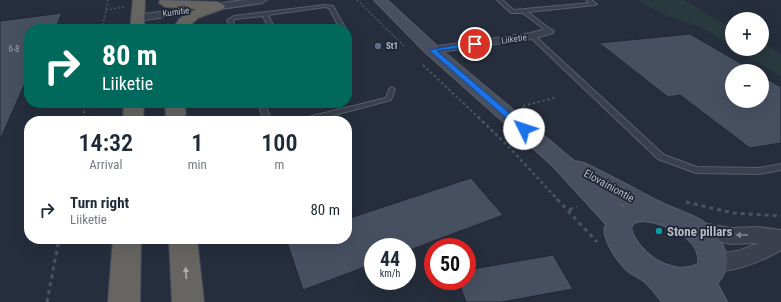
<!DOCTYPE html>
<meta charset="utf-8">
<style>
:root{--surface:#fff;--page:#f6f6f7;--text:#1f2937;--muted:#747a83}
body{margin:0;font-family:"Roboto Condensed",sans-serif;background:var(--page);color:var(--text);height:100vh;display:flex;flex-direction:column;font-size:15px;white-space:nowrap}
*{box-sizing:border-box;margin:0}
p{font-size:13px;color:var(--muted)}
.icon{flex:none;width:22px;height:22px;fill:none;stroke:currentColor;stroke-width:2;stroke-linecap:round;stroke-linejoin:round}
.map{position:relative;flex:1;overflow:hidden}
.panel{position:absolute;left:24px;top:116px;width:328px;height:128px;display:flex;flex-direction:column;background:var(--surface);border-radius:16px;box-shadow:0 4px 16px #0002}
.panel>*{flex:none}
.top-card{position:absolute;left:24px;top:24px;width:328px;height:84px;border-radius:16px;box-shadow:0 4px 16px #0002;background:#00695c;color:#fff;overflow:hidden}
.buttons{position:absolute;left:725px;top:12px;display:grid;gap:8px}
.buttons a{display:grid;place-items:center;width:44px;height:44px;border-radius:50%;background:var(--surface);box-shadow:0 4px 16px #0002;font-size:20px}
.speed{position:absolute;left:364px;top:238px;display:flex;gap:8px;font-size:20px;font-weight:700;text-align:center}
.speed>*{display:grid;place-content:center;width:52px;height:52px;border-radius:50%;background:var(--surface);box-shadow:0 4px 16px #0002;line-height:1}
.speed small{font-size:10px;font-weight:400}
.speed .limit{border:6px solid #d22;background:#fff;color:#111}
.pin{position:absolute;display:grid;place-items:center;width:34px;height:34px;color:#fff;margin:-17px;border:2px solid #fff;border-radius:50%;box-shadow:0 1px 4px #0007}
.me{position:absolute;width:44px;margin:-22px;rotate:311deg;stroke-linejoin:round;filter:drop-shadow(0 0 3px #0008)}
.turn{display:flex;align-items:center;gap:14px;height:84px;padding:0 12px;font-size:18px}
.turn .icon{width:52px;height:52px;stroke-width:2.5}
.turn b{display:block;font-size:28px;line-height:34px}
.eta{display:flex;justify-content:space-evenly;align-items:center;height:68px;text-align:center}
.eta b{font-size:24px;font-weight:600;line-height:28px}
ul{padding:0;list-style:none}
li{display:flex;align-items:center;gap:12px;height:52px;padding:0 12px}
li div{flex:1}
li b{display:block;font-size:15px}
li em{font-style:normal}
.map>svg:first-child{display:block}
.green{fill:#283a3e}
.building{fill:#475061;stroke:#212735}
.lines{fill:none;stroke-linecap:round;stroke-linejoin:round}
.service-casing{stroke:#585e6b;stroke-width:2}
.minor-casing{stroke:#585e6b;stroke-width:2}
.secondary-casing{stroke:#585e6b;stroke-width:2}
.trunk-casing{stroke:#454b58;stroke-width:2}
.path-far3{stroke:#46575b;stroke-width:1.5;stroke-dasharray:2 2;stroke-linecap:butt}
.path-far2{stroke:#46575b;stroke-width:2;stroke-dasharray:2.5 2.5;stroke-linecap:butt}
.path-far1{stroke:#46575b;stroke-width:2.5;stroke-dasharray:3 3;stroke-linecap:butt}
.path{stroke:#46575b;stroke-width:3;stroke-dasharray:4 4;stroke-linecap:butt}
.service{fill:#3a404e;fill-rule:evenodd}
.minor{fill:#3a404e;fill-rule:evenodd}
.secondary{fill:#484f60;fill-rule:evenodd}
.trunk{fill:#666562;fill-rule:evenodd}
.oneway{fill:#7e8491}
.oneway2{fill:#aaaeb9}
.route{fill:#1a73e8;stroke:#114b97}
.service-dot{fill:#5c6f8a;stroke:#1f2533;stroke-width:1.5}
.culture-dot{fill:#0f9aa8;stroke:#1f2533;stroke-width:1.5}
.labels{text-anchor:middle;dominant-baseline:central;stroke-width:3.5;stroke-linejoin:round;paint-order:stroke}
.far-street-label{font-size:9px;fill:#b6bbc8;stroke:#1f2533}
.far-poi-label{font-size:9px;font-weight:bold;fill:#b6bbc8;stroke:#1f2533;text-anchor:start}
.number-label{font-size:9px;fill:#9aa0ae}
.street-label{font-size:11px;fill:#b6bbc8;stroke:#1f2533}
.near-poi-label{font-size:13px;font-weight:bold;fill:#b6bbc8;stroke:#1f2533;text-anchor:start}
</style>
<div class="map">
<svg width="781" height="302" viewBox="0 0 781 302">
<rect width="100%" height="100%" fill="#262e3d"/>
<path class="green" d="M637,0H684L732,28V46L700,27L664,15Z
M762,42L781,54V77L736,49H762Z"/>
<path class="building" d="M62,13L55,29H29V74L0,140V21Z
M690,34L754,71H732V101H762V76L781,87V143L750,148L680,95L668,97L599,43Z
M471,178L503,215L407,251V247H373V264L303,290L286,239H347V219Z
M553,255L573,289L502,302H466L458,281H467V270Z"/>
<g class="lines">
<defs>
<path id="service" d="M497,0H502L514,10L590,3L586,0H591L597,4L595,5L528,12L551,30V32L549,33L523,13H511Z
M325,5L333,6L346,29H340L329,8L325,7L268,15L275,29H269L263,16L235,19L233,21L236,29H230L227,20L234,16Z
M530,35H534L664,155L697,167L759,168L781,164V170L759,174L696,173L658,159L530,37Z
M392,87L395,89L391,100L312,121H299L300,119L386,98L389,89Z
M258,103H264L272,121H264Z"/>
<path id="minor" d="M243,0H267L262,3L138,21L133,18L138,15Z
M549,28L554,31L553,33L532,39L432,53L426,50L432,47L531,33Z
M696,222L731,228L757,227L781,230V250C763,261 727,276 707,269L704,263L707,257L741,250L759,243L731,244L689,235L686,230L689,225Z"/>
<path id="secondary" d="M374,0H387L438,47L574,161L584,163C609,175 633,188 658,201C684,215 706,213 722,244C726,252 729,259 726,268C724,273 722,280 717,283L727,302H662C657,296 652,288 646,283C642,279 635,276 630,273C620,265 599,237 606,224L552,165L426,53ZM618,202L625,206L622,207ZM640,221C662,221 702,237 698,264C673,277 637,253 631,228L634,223Z"/>
<path id="trunk" d="M133,0H145L144,29H130Z
M160,0L218,2L225,6L223,9L198,18L186,29H172L180,18L196,9L165,7L159,3Z
M124,103H144L143,121H123Z
M165,103H185L186,121H166Z
M113,239H141L140,302H108Z
M169,239H197L204,302H172Z"/>
</defs>
<use href="#service" class="service-casing"/>
<use href="#minor" class="minor-casing"/>
<use href="#secondary" class="secondary-casing"/>
<use href="#trunk" class="trunk-casing"/>
<path class="path-far3" d="M357,0L404,46
M106,10L124,7
M102,29L108,0"/>
<path class="path-far2" d="M423,65L479,118
M523,106L557,97
M83,118L86,103"/>
<path class="path-far1" d="M478,117L509,147L558,200
M82,121L83,117"/>
<path class="path" d="M557,199L597,242
M686,202L733,213L781,216
M569,210L577,206
M47,302L59,239"/>
<use href="#service" class="service"/>
<use href="#minor" class="minor"/>
<use href="#secondary" class="secondary"/>
<use href="#trunk" class="trunk"/>
</g>
<defs><path id="oneway-solid" d="M-6-.8H1V-3.2L6.5 0L1 3.2V.8H-6Z"/></defs>
<use class="oneway" href="#oneway-solid" transform="translate(742 235) rotate(179)"/>
<use class="oneway2" href="#oneway-solid" transform="translate(186 273) rotate(-94)"/>
<path class="route" d="M475,42L477,43V45L437,51L527,128V131H521L429,50Z"/>
<circle class="service-dot" cx="378" cy="46" r="4"/>
<circle class="culture-dot" cx="659" cy="231" r="4"/>
<g class="labels">
<g class="far-street-label">
<text transform="translate(176 12) rotate(-8)">Kumitie</text>
<text transform="translate(514 39) rotate(-8)">Liiketie</text>
</g>
<g class="far-poi-label">
<text x="386" y="46">St1</text>
</g>
<g class="number-label">
<text x="14" y="49">6-8</text>
</g>
<g class="street-label">
<text transform="translate(609 186) rotate(29)">Elovainiontie</text>
</g>
<g class="near-poi-label">
<text x="667" y="231">Stone pillars</text>
</g>
</g>
</svg>
<div class="buttons">
<a>+</a>
<a>−</a>
</div>
<div class="speed"><div>44<small>km/h</small></div><div class="limit">50</div></div>
<div class="pin" style="left:475px;top:44px;background:#d93025"><svg class="icon" aria-label="arrive" viewBox="0 0 24 24"><path d="M6 21V4h12l-3 4 3 4H6"/></svg></div>
<svg class="me" style="left:524px;top:129px" viewBox="-20 -20 40 40"><circle r="19" fill="#fff"/><path d="M0-13L10 11 0 6-10 11z" fill="#1a73e8"/></svg>
<div class="top-card">
<div class="turn"><svg class="icon" aria-label="right" viewBox="0 0 24 24"><path d="M7 20v-9h11M14 6l5 5-5 5"/></svg><div><b>80 m</b>Liiketie</div></div>
</div>
<section class="panel">
<div class="eta">
<div><b>14:32</b><p>Arrival</p></div>
<div><b>1</b><p>min</p></div>
<div><b>100</b><p>m</p></div>
</div>
<ul>
<li><svg class="icon" aria-label="right" viewBox="0 0 24 24"><path d="M7 20v-9h11M14 6l5 5-5 5"/></svg><div><b>Turn right</b><p>Liiketie</p></div><em>80 m</em></li>
</ul>
</section>
</div>
